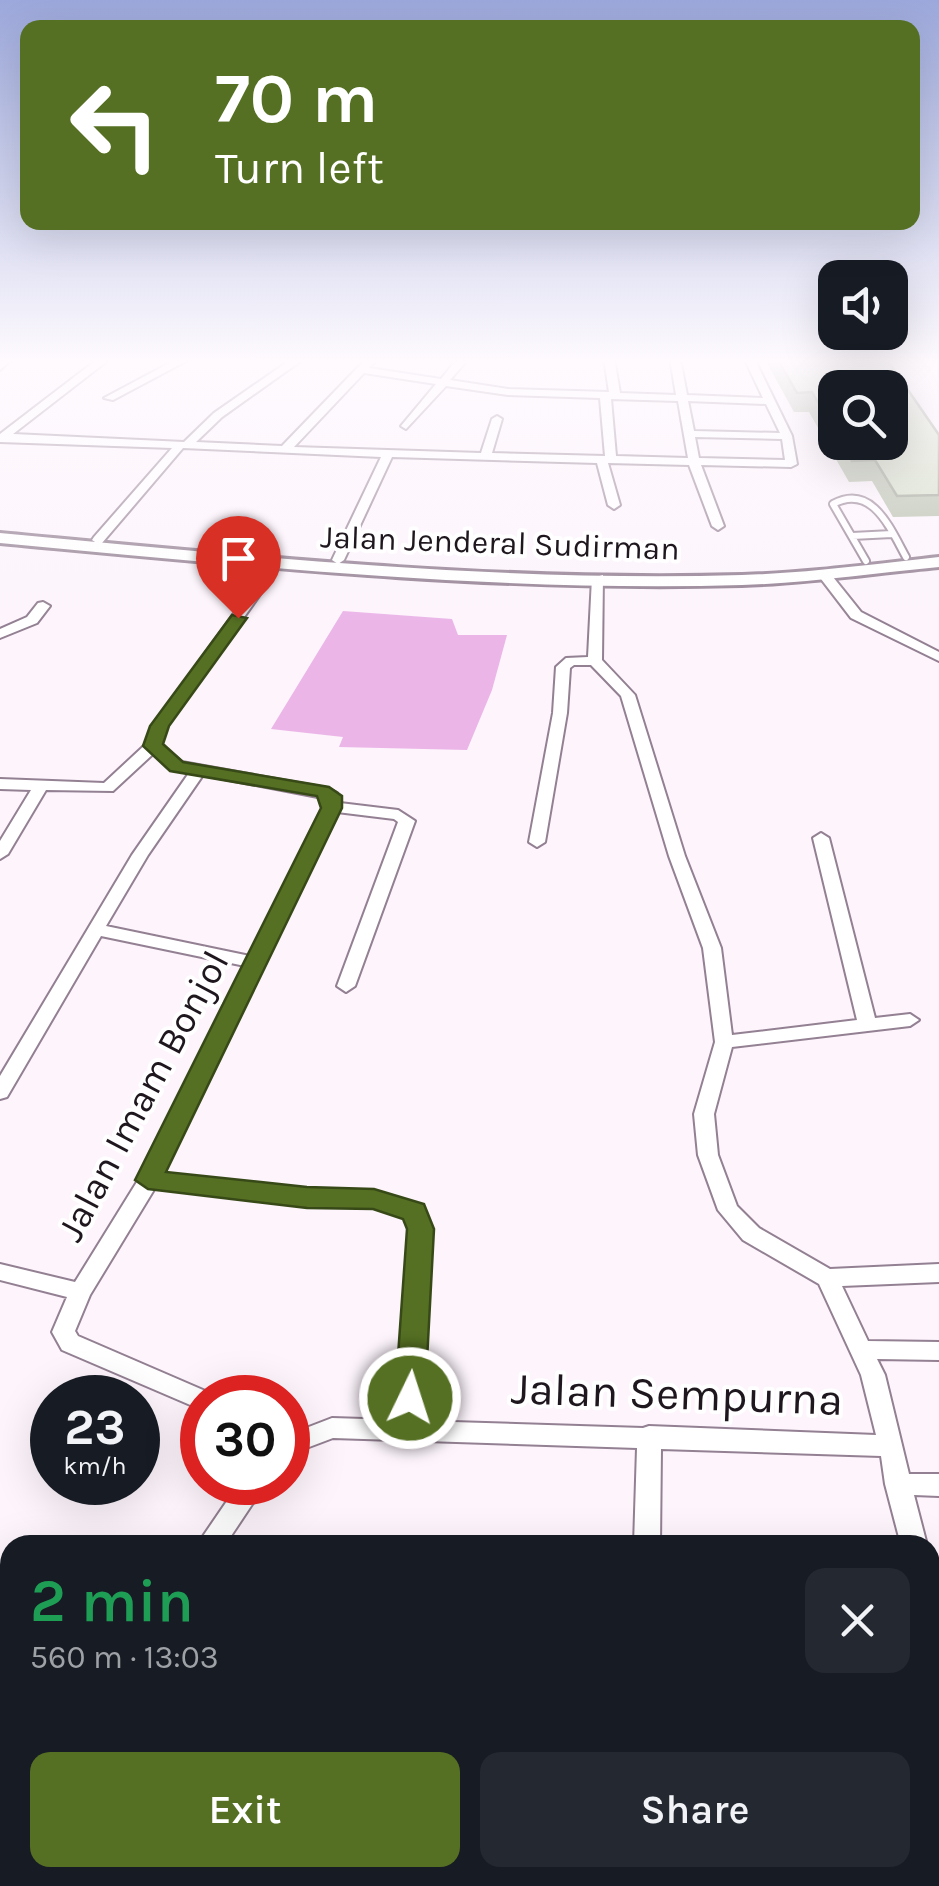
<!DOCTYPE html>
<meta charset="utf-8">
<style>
:root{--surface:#171b24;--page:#242831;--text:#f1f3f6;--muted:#9ea1a6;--accent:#557023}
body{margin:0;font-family:Karla,sans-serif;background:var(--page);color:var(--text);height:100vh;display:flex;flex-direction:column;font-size:38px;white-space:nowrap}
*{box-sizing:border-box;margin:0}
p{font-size:32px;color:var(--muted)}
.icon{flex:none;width:55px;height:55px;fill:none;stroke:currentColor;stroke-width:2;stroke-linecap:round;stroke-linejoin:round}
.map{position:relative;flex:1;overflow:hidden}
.details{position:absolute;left:0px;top:1535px;width:940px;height:352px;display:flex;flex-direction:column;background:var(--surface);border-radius:30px 30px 0 0;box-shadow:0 10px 40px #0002}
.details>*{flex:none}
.top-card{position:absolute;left:20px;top:20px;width:900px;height:210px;border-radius:20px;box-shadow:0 10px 40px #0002;background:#557023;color:#fff;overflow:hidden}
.fabs{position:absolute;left:818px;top:260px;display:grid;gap:20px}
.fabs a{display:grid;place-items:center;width:90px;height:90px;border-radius:20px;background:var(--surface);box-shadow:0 10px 40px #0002;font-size:50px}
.speed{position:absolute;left:30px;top:1375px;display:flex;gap:20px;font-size:50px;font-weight:700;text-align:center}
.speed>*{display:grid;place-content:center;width:130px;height:130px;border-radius:50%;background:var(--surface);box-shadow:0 10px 40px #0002;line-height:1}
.speed small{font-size:25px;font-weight:400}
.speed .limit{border:15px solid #d22;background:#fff;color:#111}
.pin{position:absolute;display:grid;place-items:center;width:85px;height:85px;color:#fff;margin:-102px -42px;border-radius:50% 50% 50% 0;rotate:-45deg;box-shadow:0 0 10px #0007}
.pin .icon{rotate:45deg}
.me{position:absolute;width:110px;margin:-55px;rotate:4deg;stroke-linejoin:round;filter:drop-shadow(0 0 8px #0008)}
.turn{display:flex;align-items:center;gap:35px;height:210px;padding:0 30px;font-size:45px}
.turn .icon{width:130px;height:130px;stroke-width:2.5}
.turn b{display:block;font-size:70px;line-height:85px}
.round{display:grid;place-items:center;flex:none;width:105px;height:105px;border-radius:20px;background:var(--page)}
.headline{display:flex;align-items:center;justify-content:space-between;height:170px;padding:0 30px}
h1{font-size:60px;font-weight:600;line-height:75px;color:#1e9e55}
.action{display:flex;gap:20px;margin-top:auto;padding:20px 30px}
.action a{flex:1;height:115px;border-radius:20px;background:var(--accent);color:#fff;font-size:40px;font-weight:600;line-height:115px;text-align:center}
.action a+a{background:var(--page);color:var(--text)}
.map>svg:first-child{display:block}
.green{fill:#ebb5e8}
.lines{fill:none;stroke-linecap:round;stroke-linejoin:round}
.service-casing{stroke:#938092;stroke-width:10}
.minor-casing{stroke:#938092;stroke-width:4}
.tertiary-casing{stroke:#938092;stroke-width:6}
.service{stroke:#fff;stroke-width:6}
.minor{fill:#fff;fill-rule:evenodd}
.tertiary{fill:#fff;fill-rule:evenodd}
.wall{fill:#b2bba6;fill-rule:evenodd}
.building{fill:#cfdac1;stroke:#919987;stroke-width:2.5}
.route{fill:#557023;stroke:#374917;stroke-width:2.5}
.labels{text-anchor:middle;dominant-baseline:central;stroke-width:8;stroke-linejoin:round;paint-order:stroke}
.far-street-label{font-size:32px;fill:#1f171e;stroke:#fff}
.street-label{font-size:38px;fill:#1f171e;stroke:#fff}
.near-street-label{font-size:45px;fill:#1f171e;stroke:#fff}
</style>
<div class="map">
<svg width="939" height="1886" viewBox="0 0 939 1886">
<rect width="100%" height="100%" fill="#fdf4fc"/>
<path class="green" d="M343,611L452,619L458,635H507L492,690L467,750L339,747L343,737L271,729Z"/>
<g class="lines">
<defs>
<path id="service" d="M852,536L892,534
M866,561L833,504C872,483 890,528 906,557"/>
<path id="minor" d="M2,358H13L0,370V361Z
M99,358H111L13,434L184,442L214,413L293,358H305L222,417L196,442L282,446L367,358H378L369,368L441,379L458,358H469L450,380L508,389L609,392L604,358H614L620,393L676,395L670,358H680L687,395L763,398L744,358H754L792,436L797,464L791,467L701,465L724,526L718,530L712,526L689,465L608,463L620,505L614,509L608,505L597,463L392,457L344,560L338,564L332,560L381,457L183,448L102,543L98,544L92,540L94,537L172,448L0,442V434ZM364,373L436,384L401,426L406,429L446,386L508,395L600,398L605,456L492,453L502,419L497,416L492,419L481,453L294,447ZM611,399L678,401L688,458L616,456ZM688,401L766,404L780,433L694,431ZM695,437L782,439L785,460L699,458Z
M179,358H192L113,400L104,398Z
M275,561L281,565L167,726L161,745L182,762L327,788L337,793L340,803L398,810L415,821L355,986L346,992L337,986L398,822L394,819L337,812L162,1174L307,1190L373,1191L421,1206L432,1229L420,1421L643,1428L649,1426L876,1435L861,1375L819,1284L743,1240L718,1210L698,1155L694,1114L715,1042L703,948L669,856L621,696L591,665H574L570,668L567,713L545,842L537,847L529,842L553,713L556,667L566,658L588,657L592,578L603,575L602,660L635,695L685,856L721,948L732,1035L857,1020L813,838L821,833L829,838L875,1018L910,1014L919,1020L910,1026L732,1047L714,1114L718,1155L737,1206L759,1228L830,1269L939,1264V1282L842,1286L868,1341L939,1342V1360L877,1359L885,1375L909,1474H939V1496L914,1495L927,1545H901L885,1484L881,1456L661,1449L660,1545H634L637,1448L333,1438L288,1455V1435L332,1418L397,1420L410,1229L406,1217L373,1207L307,1206L155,1188L90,1295L75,1331L78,1336L210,1393L212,1398H202V1410L62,1350L52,1332L67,1297L0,1280V1264L75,1282L140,1177L245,966L101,936L7,1097L0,1099V1076L132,855L189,773L172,769L153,754L113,791L46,790L8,854L0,859V841L31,790L0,789V779L104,783L146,744L155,723L271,562ZM203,775L323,798L324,807L250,956L106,926L148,855Z
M824,571L829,572L861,612L939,652V661L851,618L818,575Z
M43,602L50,606L37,623L0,638V629L27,617L38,603Z
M240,1482H267L225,1545H197Z
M930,1603L939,1606V1679L930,1675Z
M73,1878H103L101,1886H71Z
M422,1878H452L451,1886H421Z
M620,1878H650V1886H620Z"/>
<path id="tertiary" d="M0,533C246,556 495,582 742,575C808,573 874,564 939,557V567C874,573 808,583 742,585C495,592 246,566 0,543Z"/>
</defs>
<use href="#service" class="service-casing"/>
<use href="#minor" class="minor-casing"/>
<use href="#tertiary" class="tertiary-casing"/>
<use href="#service" class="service"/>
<use href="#minor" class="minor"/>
<use href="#tertiary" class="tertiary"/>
</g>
<path class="wall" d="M768,358H777L939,435V516L893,517L872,481L849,482L809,412H794L768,365ZM835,388L890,442H835Z"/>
<path class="building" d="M777,358H886L939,435V495L897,496L875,460L852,461L841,442H890V388H835V432L812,392L797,393Z"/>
<linearGradient id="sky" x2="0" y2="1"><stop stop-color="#9ca8db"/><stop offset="0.58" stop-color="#fefafe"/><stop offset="1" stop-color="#fefafe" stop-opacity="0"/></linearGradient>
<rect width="939" height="622" fill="url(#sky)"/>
<path class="route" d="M232,615L247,618L169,726L163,744L183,762L329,787L342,796V808L166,1172L307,1187L374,1189L424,1204L434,1229L425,1398L421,1407L410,1411L400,1407L395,1398L407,1229L403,1219L373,1209L307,1208L148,1189L135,1180L321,808L317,796L170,771L143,746L150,726Z"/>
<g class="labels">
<g class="far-street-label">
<text transform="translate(500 543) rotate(2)">Jalan Jenderal Sudirman</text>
</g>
<g class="street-label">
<text transform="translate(143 1096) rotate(-62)">Jalan Imam Bonjol</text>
</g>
<g class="near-street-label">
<text transform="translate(677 1394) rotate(2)">Jalan Sempurna</text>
</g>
</g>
</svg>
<div class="fabs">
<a><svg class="icon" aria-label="sound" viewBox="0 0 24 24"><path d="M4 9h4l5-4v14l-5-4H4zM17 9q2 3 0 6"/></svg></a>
<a><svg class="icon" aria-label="search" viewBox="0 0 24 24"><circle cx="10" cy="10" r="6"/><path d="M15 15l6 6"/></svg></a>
</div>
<div class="speed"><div>23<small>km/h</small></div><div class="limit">30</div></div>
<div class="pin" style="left:238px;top:618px;background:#d93025"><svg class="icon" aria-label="arrive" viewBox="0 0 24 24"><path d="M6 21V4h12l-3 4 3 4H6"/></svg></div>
<svg class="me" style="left:410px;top:1398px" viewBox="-20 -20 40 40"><circle r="17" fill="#557023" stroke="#fff" stroke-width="3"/><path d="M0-11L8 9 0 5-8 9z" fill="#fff"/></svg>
<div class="top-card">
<div class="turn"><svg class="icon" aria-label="left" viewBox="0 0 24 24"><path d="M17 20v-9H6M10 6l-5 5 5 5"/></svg><div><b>70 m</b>Turn left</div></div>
</div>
<section class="details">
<div class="headline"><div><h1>2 min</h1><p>560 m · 13:03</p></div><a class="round"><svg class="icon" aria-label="close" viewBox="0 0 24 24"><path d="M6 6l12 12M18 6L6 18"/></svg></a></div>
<div class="action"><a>Exit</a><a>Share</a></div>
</section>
</div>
